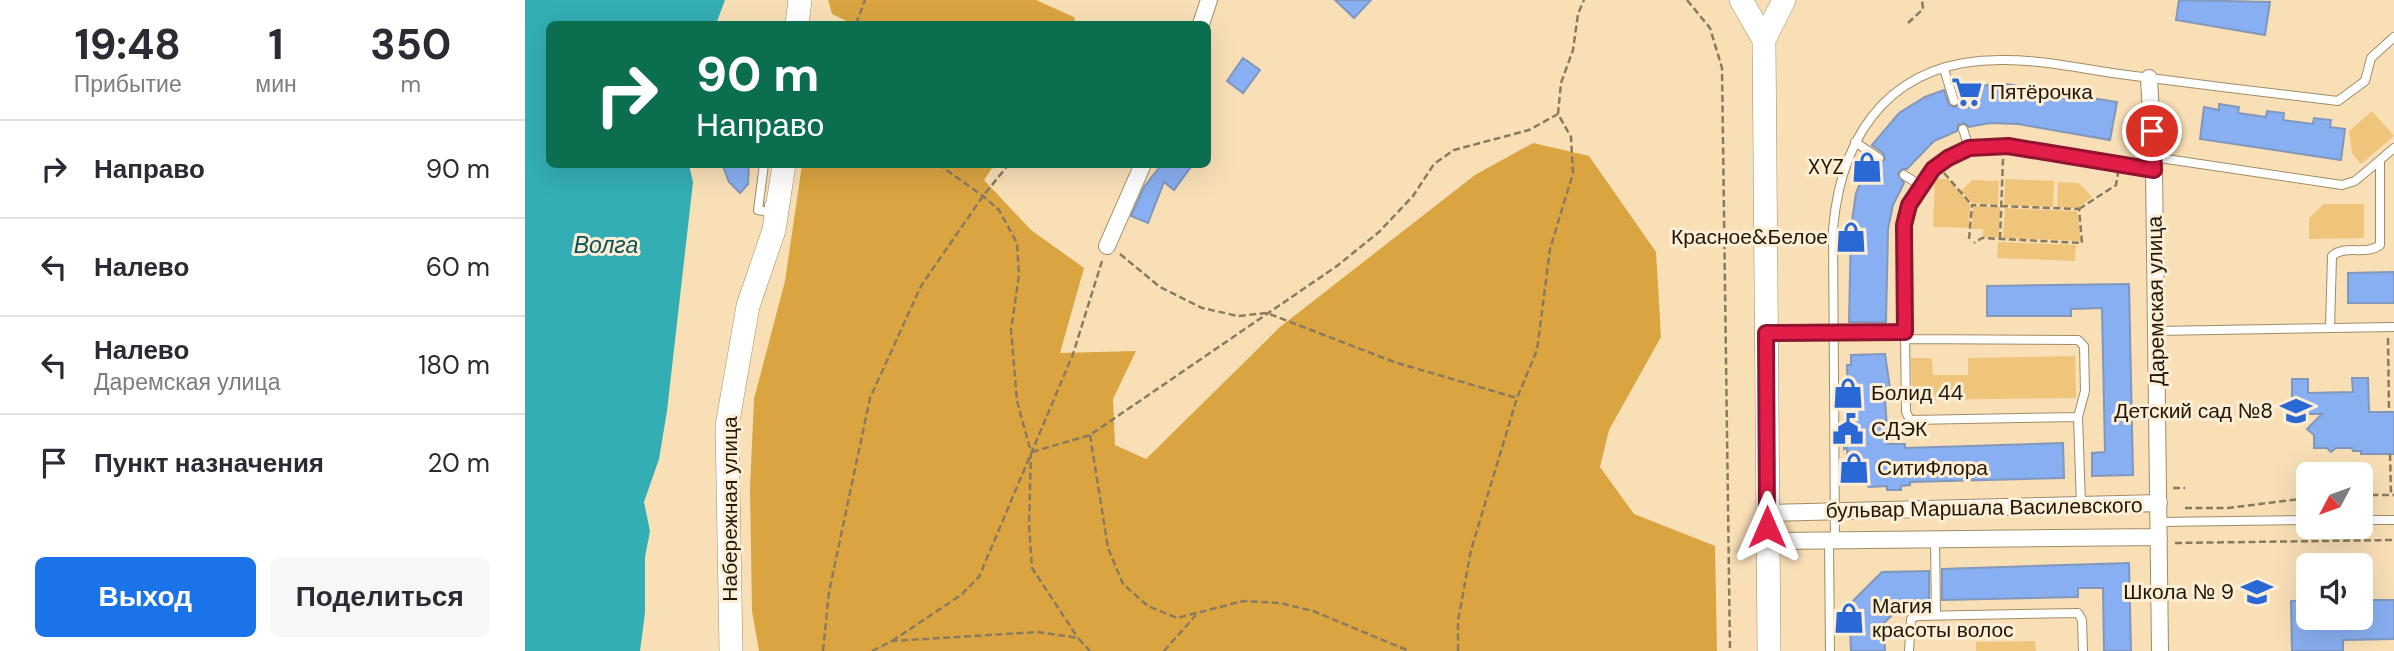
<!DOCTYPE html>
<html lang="ru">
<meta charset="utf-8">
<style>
:root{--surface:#fff;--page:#f7f7f7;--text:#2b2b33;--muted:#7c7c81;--line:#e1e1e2;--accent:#1a73e8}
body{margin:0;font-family:"DM Sans",sans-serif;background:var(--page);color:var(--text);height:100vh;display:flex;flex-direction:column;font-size:26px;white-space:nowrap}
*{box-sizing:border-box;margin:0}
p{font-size:23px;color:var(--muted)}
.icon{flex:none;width:38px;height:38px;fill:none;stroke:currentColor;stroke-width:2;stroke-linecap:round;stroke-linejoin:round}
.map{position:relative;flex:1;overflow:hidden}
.drawer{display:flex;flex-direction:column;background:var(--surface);width:525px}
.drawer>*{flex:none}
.banner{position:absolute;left:21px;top:21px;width:665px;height:147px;border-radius:10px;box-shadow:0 7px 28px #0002;background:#0b6e4f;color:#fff;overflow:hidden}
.needle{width:46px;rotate:229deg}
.tools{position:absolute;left:1771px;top:462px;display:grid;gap:14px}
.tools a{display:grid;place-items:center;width:77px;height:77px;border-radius:10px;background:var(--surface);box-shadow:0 7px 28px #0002;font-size:35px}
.pin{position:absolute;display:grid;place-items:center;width:60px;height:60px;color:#fff;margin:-30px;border:4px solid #fff;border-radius:50%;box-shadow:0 2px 7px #0007}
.me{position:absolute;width:77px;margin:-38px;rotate:0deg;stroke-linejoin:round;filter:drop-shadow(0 0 5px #0008)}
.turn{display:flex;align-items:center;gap:24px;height:147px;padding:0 35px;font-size:32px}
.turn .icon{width:91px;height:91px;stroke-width:2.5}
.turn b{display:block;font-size:49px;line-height:60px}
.eta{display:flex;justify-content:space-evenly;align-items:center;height:119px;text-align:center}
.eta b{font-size:42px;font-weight:700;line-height:49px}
.primary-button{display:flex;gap:14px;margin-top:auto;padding:14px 35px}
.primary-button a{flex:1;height:80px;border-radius:10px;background:var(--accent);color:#fff;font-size:28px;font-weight:700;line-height:80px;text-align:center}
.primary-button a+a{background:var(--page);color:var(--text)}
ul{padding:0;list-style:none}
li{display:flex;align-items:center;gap:21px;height:98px;padding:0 35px;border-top:2px solid var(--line)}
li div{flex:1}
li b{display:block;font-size:26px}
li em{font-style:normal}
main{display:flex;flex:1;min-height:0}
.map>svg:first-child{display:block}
.green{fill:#efc57b}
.forest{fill:#daa541}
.water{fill:#34aeb5}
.building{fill:#88aff1;stroke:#8197bb;stroke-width:2}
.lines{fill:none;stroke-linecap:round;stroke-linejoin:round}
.lane-casing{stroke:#a28c65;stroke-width:10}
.street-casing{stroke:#a28c65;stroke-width:18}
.secondary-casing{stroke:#a28c65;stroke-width:24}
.path{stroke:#8b7b5e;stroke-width:2.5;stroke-dasharray:7 3.5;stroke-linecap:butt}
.lane{stroke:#fff;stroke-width:8}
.street{stroke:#fff;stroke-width:16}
.secondary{stroke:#fff;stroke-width:23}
.route-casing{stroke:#92132f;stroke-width:18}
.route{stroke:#e11d48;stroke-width:12}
.labels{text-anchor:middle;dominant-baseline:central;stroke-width:6;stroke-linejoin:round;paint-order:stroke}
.poi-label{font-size:21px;fill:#201808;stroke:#fdeed5;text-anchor:start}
.street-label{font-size:21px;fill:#201808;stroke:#fdeed5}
.water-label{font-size:23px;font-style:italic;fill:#0b5256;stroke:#fdeed5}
</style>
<main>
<section class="drawer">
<div class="eta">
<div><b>19:48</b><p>Прибытие</p></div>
<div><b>1</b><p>мин</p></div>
<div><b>350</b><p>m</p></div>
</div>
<ul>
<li><svg class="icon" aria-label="right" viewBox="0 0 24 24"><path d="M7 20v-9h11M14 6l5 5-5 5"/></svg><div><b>Направо</b></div><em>90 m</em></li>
<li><svg class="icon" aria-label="left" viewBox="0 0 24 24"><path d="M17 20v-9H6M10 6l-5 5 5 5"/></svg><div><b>Налево</b></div><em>60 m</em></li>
<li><svg class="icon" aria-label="left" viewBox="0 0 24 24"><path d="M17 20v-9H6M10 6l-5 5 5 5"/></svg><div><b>Налево</b><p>Даремская улица</p></div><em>180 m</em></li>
<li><svg class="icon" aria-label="arrive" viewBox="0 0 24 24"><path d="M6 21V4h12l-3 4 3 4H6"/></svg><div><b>Пункт назначения</b></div><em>20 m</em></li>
</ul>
<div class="primary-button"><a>Выход</a><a>Поделиться</a></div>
</section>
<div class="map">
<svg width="1869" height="651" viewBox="0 0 1869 651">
<rect width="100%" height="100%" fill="#f8dfb6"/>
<path class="green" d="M1847,111L1869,136L1836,164L1827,153L1824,131Z
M1410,179H1423L1445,204L1444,228L1408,227Z
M1480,179L1529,181L1528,207L1479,205Z
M1447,180L1474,181L1473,205L1448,203L1436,191Z
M1533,182L1554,183L1567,197L1553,208L1532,207Z
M1799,204H1839V238L1784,239V218Z
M1448,206L1475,207L1474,237H1458V229H1447Z
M1480,208L1552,211L1556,241L1478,238Z
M1473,242L1551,245L1550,261L1472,258Z
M1550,356L1551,398L1387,400L1386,358H1407L1408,375H1443V358Z
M1510,641L1511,651H1451V642Z"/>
<path class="forest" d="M303,0H511L549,17L551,24H328L307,14Z
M1008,143L1064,156L1131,252L1136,337L1084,430L1075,467L1109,514L1190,546L1192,651H234L227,611L225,488L229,399L260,281L277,165H469L459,180L506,230L559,268L535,353L611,351L588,399L590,445L621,459L755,327L950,175Z"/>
<path class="water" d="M0,0H200L191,24H24V164L164,165L168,182L142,411L134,459L119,502L125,531L120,557V613L115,651H0Z"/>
<path class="building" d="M810,0H846L829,18Z
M1654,0L1745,2L1740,35L1651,20Z
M718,58L735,70L718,93L702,81Z
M1475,83L1592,102L1585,140L1493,124L1465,123L1444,127L1439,123L1433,125L1432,131L1409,141L1382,169H1377L1373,174L1379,183L1368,205L1363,229L1361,322H1324L1326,228L1331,193L1345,160L1354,164L1360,159L1358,153L1347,145L1374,113L1400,97L1419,90L1424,105L1430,107L1435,102L1432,90Z
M1694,104L1714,107L1713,113L1741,117L1742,111L1759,113L1758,120L1788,124L1789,118L1806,120L1805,127L1820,129L1816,160L1675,139L1679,107L1694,110Z
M197,164H224L223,184L215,193L204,182Z
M637,164H668L649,190L639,182L623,223L606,216L619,187Z
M1869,272V303H1823V273Z
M1604,284L1608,475L1567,476V453L1580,452L1577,308L1546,309V316H1462V286Z
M1360,354L1365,388V397H1360L1363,444H1380V448L1538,443L1539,478L1385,482V485L1376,486V490H1362V486L1344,487L1337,480L1330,481L1331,474L1323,466L1322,448L1319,449V436L1323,435V426H1327V396H1323L1322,365H1326V355Z
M1827,378H1843L1844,412H1869V454H1836V451H1828L1827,448H1811L1806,452L1802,448H1789V435L1782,429L1797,414H1772V411H1767V379H1783V393L1828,392Z
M1604,563L1606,651H1579L1578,588H1553V597L1417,600V569Z
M1404,571V601L1380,602L1359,623L1360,651H1326L1324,605L1357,572Z
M1836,600H1869V639L1818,640V651H1767L1766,601H1783V618H1836Z"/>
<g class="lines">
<defs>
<path id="lane" d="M1419,69L1429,101
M1438,129L1444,148
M1330,142L1354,158
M1628,157L1817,185L1830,181L1855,160
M239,164L233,210L243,212L244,205
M1379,175L1395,185
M1805,328L1807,256C1820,244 1841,256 1855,245V160L1869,148
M1631,331L1869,327
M1380,332L1381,412L1385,420L1553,417L1556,505
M1245,333L1380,332L1379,225L1384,205L1408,169L1423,157L1444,148L1483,146L1629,170
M1380,339L1553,340L1559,346L1560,391L1553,417
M1836,520H1869
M1634,522L1783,520
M1410,540L1411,615
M1304,541L1305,651
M1310,541L1308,229C1317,127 1371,58 1480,60C1520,60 1562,70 1602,75C1672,84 1743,93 1813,101L1840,81L1846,58L1869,37
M1384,651L1386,619L1392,616L1553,613L1557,620L1558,651"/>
<path id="street" d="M676,24L684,0
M1624,78L1629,170L1635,651
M582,246L618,164
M1242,513L1634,503
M1243,541L1634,537"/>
<path id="secondary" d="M1216,0L1239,40
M272,24L275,0
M206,651L202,426L223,306L249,230L259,164
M1244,651L1239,40L1259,0"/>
</defs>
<use href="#lane" class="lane-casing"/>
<use href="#street" class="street-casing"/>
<use href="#secondary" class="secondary-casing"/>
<path class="path" d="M1162,0L1185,28L1197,68L1205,651
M1383,23L1398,9L1397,0
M331,24L340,0
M413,164L458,196L474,210L492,243L494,275L486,330L492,401L506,452L504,525L507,568L553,638
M1419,173L1447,205
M1554,209L1591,185L1593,173
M1444,239L1447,205L1554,209L1557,243L1457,238L1449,243
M1475,239L1478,159
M595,254L635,287L677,308L713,316L742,313L869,362L992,398
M1863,338L1864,412
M565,435L583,548L598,584L623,606L652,618L718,601L755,603L788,611L884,651
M507,452L565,435L812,266L854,232L888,196L909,164L929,150L1004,130L1033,114
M1865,454L1866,495
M1648,488H1660
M1836,495H1869
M1660,508H1703L1783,498
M1650,543L1869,540
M367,641L436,595L454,577L548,354L577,261
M298,651L304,592L345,398L396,286L458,196L484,164
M347,651L367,641L513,632L553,638L565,651
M639,651L671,615
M933,651V621L946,550L992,398L1012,350L1025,249L1048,173L1046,137L1033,114L1036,83L1048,50L1053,14L1059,0"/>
<use href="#lane" class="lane"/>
<use href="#street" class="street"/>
<use href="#secondary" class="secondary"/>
</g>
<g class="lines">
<defs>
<path id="route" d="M1242,527L1241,333L1380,332L1379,225L1384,205L1408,169L1423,158L1444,148L1483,146L1629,170L1627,131"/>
</defs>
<use href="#route" class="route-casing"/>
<use href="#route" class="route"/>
</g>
<defs>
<symbol id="supermarket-bare" viewBox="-9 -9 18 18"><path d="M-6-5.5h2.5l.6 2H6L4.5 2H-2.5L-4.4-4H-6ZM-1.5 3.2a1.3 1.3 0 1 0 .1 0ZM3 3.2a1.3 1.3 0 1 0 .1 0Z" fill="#2968d5" stroke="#fdeed5" stroke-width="2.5" paint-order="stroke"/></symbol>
<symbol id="shop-bare" viewBox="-9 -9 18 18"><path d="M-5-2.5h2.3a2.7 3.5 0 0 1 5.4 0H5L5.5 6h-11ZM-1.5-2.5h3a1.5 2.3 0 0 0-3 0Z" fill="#2968d5" stroke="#fdeed5" stroke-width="2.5" paint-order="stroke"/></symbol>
<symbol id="school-bare" viewBox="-9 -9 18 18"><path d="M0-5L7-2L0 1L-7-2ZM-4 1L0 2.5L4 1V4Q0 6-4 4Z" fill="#2968d5" stroke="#fdeed5" stroke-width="2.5" paint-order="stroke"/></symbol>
<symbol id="civic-bare" viewBox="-9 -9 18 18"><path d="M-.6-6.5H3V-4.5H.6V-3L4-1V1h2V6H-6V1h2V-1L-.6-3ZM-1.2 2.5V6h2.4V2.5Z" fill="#2968d5" stroke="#fdeed5" stroke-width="2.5" paint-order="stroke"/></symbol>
</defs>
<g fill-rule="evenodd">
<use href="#supermarket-bare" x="1420" y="70" width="44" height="44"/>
<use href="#shop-bare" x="1320" y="145" width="44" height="44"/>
<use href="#shop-bare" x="1304" y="215" width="44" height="44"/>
<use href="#shop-bare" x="1301" y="371" width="44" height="44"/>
<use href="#school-bare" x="1749" y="389" width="44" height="44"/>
<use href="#civic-bare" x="1301" y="407" width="44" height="44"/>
<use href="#shop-bare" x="1307" y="446" width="44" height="44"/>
<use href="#school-bare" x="1710" y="570" width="44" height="44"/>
<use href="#shop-bare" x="1302" y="596" width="44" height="44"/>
</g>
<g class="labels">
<g class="poi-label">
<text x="1465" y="92">Пятёрочка</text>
<text x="1319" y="167" text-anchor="end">XYZ</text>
<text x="1303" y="237" text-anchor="end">Красное&amp;Белое</text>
<text x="1346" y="393">Болид 44</text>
<text x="1748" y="411" text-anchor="end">Детский сад №8</text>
<text x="1346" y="429">СДЭК</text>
<text x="1352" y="468">СитиФлора</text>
<text x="1709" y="592" text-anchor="end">Школа № 9</text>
<text x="1347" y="606">Магия<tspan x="1347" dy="24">красоты волос</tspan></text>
</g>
<g class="street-label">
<text transform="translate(1631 301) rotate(-91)">Даремская улица</text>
<text transform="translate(1459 508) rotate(-1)">бульвар Маршала Василевского</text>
<text transform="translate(205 509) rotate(-90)">Набережная улица</text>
</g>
<g class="water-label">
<text x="81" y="245">Волга</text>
</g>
</g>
</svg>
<div class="tools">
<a><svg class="needle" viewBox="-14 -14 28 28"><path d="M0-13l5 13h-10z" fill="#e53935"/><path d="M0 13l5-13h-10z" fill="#7c7c81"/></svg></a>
<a><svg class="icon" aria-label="sound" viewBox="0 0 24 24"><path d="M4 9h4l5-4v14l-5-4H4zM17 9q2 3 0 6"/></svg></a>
</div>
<div class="pin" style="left:1627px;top:131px;background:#d93025"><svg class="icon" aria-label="arrive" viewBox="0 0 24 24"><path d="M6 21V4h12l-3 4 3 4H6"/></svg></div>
<svg class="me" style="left:1242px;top:527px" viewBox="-20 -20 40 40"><path d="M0-17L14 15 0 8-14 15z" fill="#e11d48" stroke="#fff" stroke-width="4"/></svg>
<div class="banner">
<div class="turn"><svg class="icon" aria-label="right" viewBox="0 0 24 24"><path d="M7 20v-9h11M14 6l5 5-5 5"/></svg><div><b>90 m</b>Направо</div></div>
</div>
</div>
</main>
